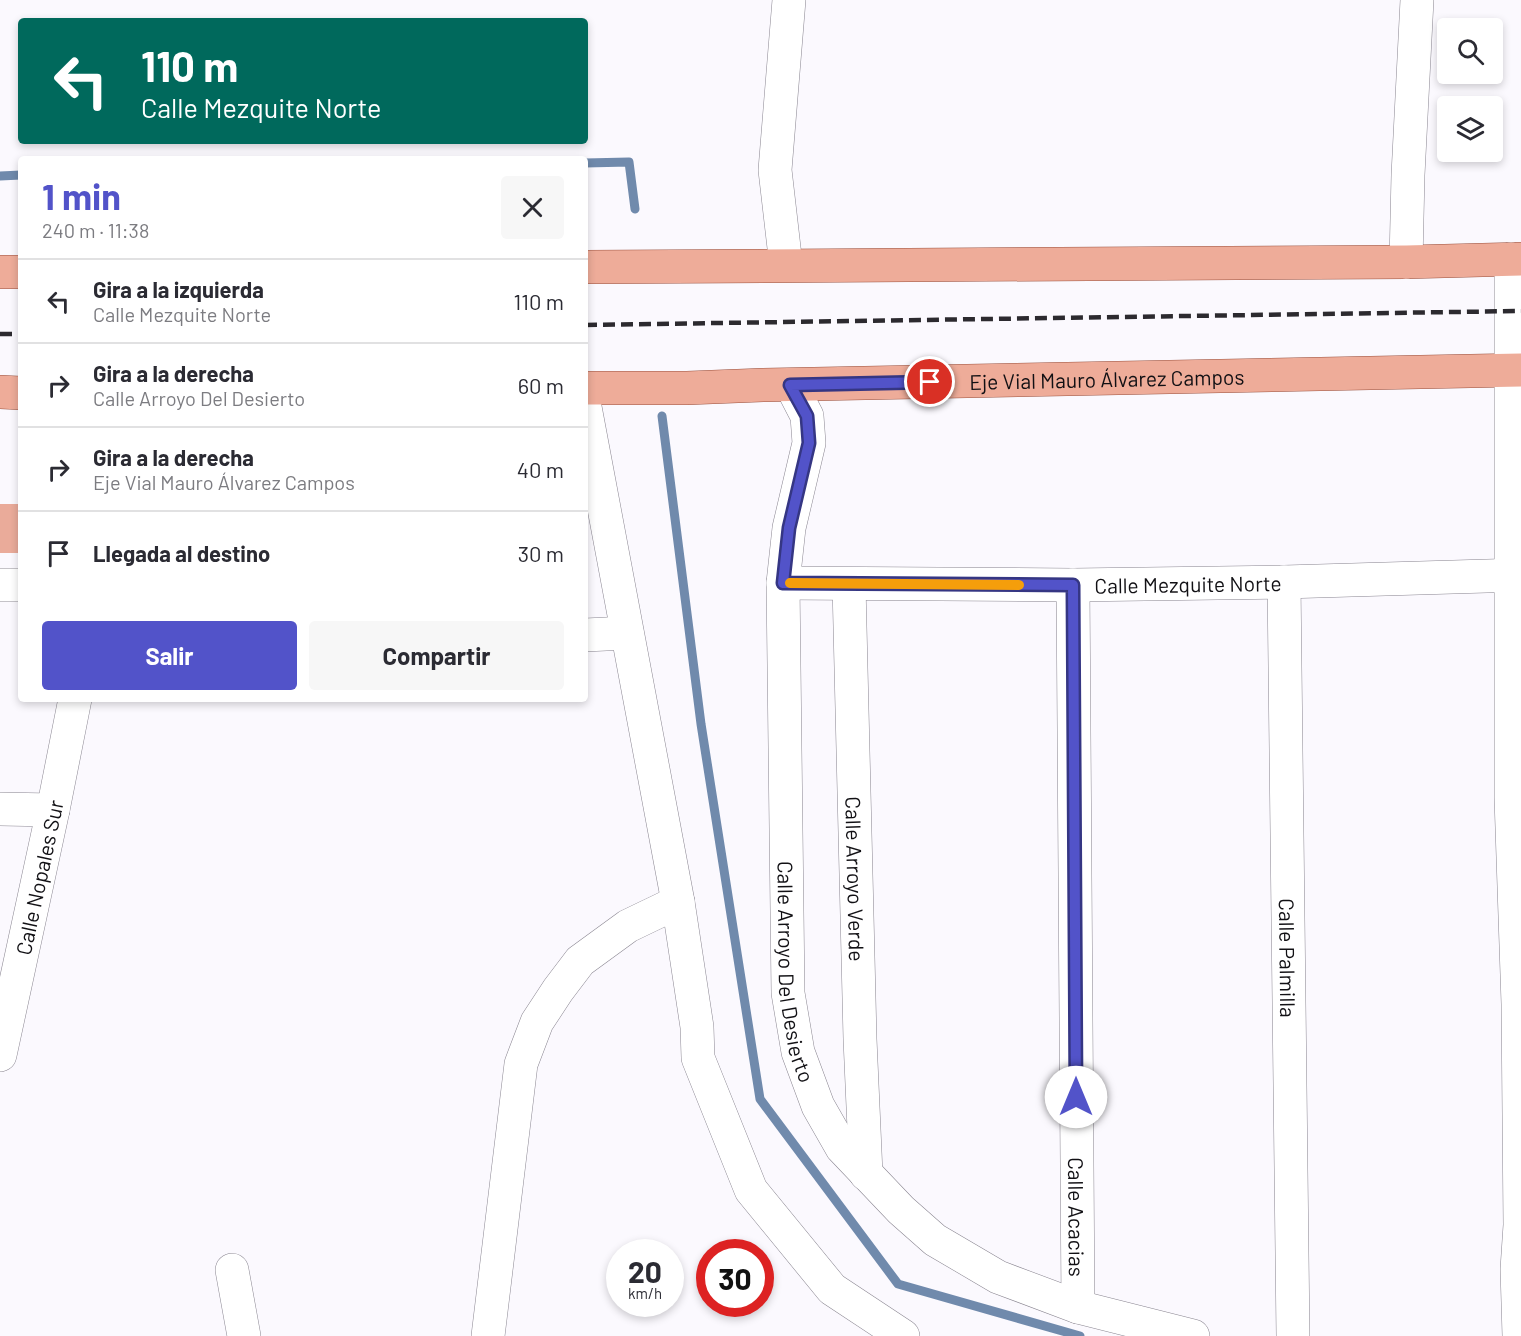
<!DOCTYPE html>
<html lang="es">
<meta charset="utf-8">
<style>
:root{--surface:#fff;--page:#f7f7f7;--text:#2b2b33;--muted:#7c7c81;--line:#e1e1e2;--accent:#5253c9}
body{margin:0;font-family:Barlow,sans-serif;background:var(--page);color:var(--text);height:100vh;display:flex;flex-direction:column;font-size:22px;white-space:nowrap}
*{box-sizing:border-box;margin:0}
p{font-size:20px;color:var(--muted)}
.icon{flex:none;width:33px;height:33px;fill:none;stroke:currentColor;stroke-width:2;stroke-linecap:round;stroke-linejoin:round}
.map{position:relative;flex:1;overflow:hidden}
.drawer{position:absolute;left:18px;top:156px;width:570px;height:546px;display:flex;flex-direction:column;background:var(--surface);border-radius:6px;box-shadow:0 3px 9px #0003}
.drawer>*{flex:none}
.top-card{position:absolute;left:18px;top:18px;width:570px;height:126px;border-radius:6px;box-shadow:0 3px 9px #0003;background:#00695c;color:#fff;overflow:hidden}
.buttons{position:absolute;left:1437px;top:18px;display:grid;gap:12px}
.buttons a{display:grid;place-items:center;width:66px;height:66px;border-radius:6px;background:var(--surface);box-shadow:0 3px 9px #0003;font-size:30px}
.speed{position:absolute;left:606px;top:1239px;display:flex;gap:12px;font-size:30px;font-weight:700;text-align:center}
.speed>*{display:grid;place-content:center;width:78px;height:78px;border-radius:50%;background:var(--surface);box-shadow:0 3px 9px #0003;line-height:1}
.speed small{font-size:15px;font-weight:400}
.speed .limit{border:9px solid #d22;background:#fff;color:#111}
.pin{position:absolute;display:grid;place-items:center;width:51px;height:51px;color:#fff;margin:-26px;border:3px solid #fff;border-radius:50%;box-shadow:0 2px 6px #0007}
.me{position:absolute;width:66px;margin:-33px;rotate:0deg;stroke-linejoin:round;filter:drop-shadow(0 0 4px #0008)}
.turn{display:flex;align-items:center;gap:21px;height:126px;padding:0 24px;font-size:27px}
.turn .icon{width:78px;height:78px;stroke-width:2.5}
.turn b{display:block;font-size:42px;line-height:51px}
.round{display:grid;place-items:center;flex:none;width:63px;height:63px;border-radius:6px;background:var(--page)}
.headline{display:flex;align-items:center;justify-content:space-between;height:102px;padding:0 24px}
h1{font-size:36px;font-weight:700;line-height:45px;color:var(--accent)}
.button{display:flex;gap:12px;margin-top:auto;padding:12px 24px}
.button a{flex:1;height:69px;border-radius:6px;background:var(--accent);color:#fff;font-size:24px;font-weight:700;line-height:69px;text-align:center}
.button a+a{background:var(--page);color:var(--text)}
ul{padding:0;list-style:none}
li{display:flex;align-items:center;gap:18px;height:84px;padding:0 24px;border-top:2px solid var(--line)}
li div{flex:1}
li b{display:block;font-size:22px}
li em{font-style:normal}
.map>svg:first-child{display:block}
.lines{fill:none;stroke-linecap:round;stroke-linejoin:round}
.stream{stroke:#708aac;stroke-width:9}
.building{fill:#eaab9a}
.minor-casing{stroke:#8a8691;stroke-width:34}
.major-casing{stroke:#9a513e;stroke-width:34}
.minor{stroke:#fff;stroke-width:33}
.major{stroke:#eeac99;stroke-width:33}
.rail{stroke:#2c2a2f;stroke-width:4.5;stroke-dasharray:12 6;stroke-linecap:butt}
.route-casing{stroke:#353683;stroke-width:15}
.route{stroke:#5253c9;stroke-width:10}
.slow{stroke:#f59e0b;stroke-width:10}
.labels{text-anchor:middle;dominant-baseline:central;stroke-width:4.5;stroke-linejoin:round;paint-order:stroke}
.street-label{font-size:21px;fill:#111014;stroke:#fbf9fe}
</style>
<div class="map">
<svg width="1521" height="1336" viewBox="0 0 1521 1336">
<rect width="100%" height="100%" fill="#fbf9fe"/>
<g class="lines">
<path class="stream" d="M585,163L629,162L635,209
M0,176L21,175
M662,416L701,724L760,1099L898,1284L1080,1336"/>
</g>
<path class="building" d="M0,504H21V553H0Z"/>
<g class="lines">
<defs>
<g id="minor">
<path d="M1511,259V798L1518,1004L1520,1225L1517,1269L1519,1336"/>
<path d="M1406,262L1408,175L1417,0"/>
<path d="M786,265L775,170L789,0"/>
<path id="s1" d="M791,385L807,416L809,443L789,528L783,583L788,993L798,1052L818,1106L842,1148L901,1210L935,1240L998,1277L1078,1307L1193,1336"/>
<path d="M585,407L678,902L697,1027L698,1058L751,1190L832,1289L903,1336"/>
<path id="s2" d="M1284,582L1293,1336"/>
<path id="s3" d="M783,583L1073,585L1284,582L1521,575"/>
<path d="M0,585H21"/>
<path id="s4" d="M849,585L860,1039L866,1174"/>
<path id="s5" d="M1073,585L1078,1307"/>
<path d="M585,635L627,633"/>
<path d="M0,809L53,810"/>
<path id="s6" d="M0,1055L53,810L75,699"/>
<path d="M232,1270L244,1336"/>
<path d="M488,1336L521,1064L537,1022L558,990L580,961L628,926L678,902"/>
</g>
<g id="major">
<path d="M585,267L1406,262L1521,259"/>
<path d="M0,272H21"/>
<path id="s7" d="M585,388H687L763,385L1521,370"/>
<path d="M0,392L21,393"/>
</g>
</defs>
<use href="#minor" class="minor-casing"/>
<use href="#major" class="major-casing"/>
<use href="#minor" class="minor"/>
<use href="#major" class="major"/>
<path class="rail" d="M585,325L1521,311
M0,334H21"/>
</g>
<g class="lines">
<defs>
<path id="route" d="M930,382L790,385L807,416L809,443L789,528L783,583L1073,585L1076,1097"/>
</defs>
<use href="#route" class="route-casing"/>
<use href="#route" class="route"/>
<path class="slow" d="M790,583L1019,585"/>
</g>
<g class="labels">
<g class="street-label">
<text stroke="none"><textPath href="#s7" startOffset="522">Eje Vial Mauro Álvarez Campos</textPath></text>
<text stroke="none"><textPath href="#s3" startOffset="405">Calle Mezquite Norte</textPath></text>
<text stroke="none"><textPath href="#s6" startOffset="182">Calle Nopales Sur</textPath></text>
<text stroke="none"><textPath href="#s4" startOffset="294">Calle Arroyo Verde</textPath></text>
<text stroke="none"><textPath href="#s2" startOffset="376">Calle Palmilla</textPath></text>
<text stroke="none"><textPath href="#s1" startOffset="594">Calle Arroyo Del Desierto</textPath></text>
<text stroke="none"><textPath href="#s5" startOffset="632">Calle Acacias</textPath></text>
</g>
</g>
</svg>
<div class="buttons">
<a><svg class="icon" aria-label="search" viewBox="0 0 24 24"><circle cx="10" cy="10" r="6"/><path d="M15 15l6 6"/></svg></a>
<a><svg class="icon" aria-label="layers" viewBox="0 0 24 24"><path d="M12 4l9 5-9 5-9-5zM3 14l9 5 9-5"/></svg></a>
</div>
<div class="speed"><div>20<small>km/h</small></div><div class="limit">30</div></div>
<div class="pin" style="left:930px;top:382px;background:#d93025"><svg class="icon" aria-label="arrive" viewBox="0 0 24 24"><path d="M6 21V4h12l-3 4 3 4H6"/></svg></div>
<svg class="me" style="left:1076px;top:1097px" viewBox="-20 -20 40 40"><circle r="19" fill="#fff"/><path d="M0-13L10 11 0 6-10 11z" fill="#5253c9"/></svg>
<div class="top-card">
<div class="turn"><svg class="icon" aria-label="left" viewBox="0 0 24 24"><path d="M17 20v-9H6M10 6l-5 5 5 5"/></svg><div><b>110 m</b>Calle Mezquite Norte</div></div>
</div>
<section class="drawer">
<div class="headline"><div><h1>1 min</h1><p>240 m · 11:38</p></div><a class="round"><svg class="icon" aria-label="close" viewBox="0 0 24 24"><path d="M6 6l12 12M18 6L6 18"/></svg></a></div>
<ul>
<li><svg class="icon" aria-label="left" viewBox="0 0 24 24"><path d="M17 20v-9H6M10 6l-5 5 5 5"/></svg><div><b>Gira a la izquierda</b><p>Calle Mezquite Norte</p></div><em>110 m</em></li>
<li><svg class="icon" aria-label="right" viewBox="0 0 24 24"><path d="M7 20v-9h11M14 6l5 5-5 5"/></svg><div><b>Gira a la derecha</b><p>Calle Arroyo Del Desierto</p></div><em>60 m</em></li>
<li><svg class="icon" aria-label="right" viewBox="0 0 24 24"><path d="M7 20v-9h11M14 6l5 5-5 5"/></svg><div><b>Gira a la derecha</b><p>Eje Vial Mauro Álvarez Campos</p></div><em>40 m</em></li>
<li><svg class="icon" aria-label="arrive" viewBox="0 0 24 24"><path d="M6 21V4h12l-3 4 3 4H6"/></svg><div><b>Llegada al destino</b></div><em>30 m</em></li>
</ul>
<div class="button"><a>Salir</a><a>Compartir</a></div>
</section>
</div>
